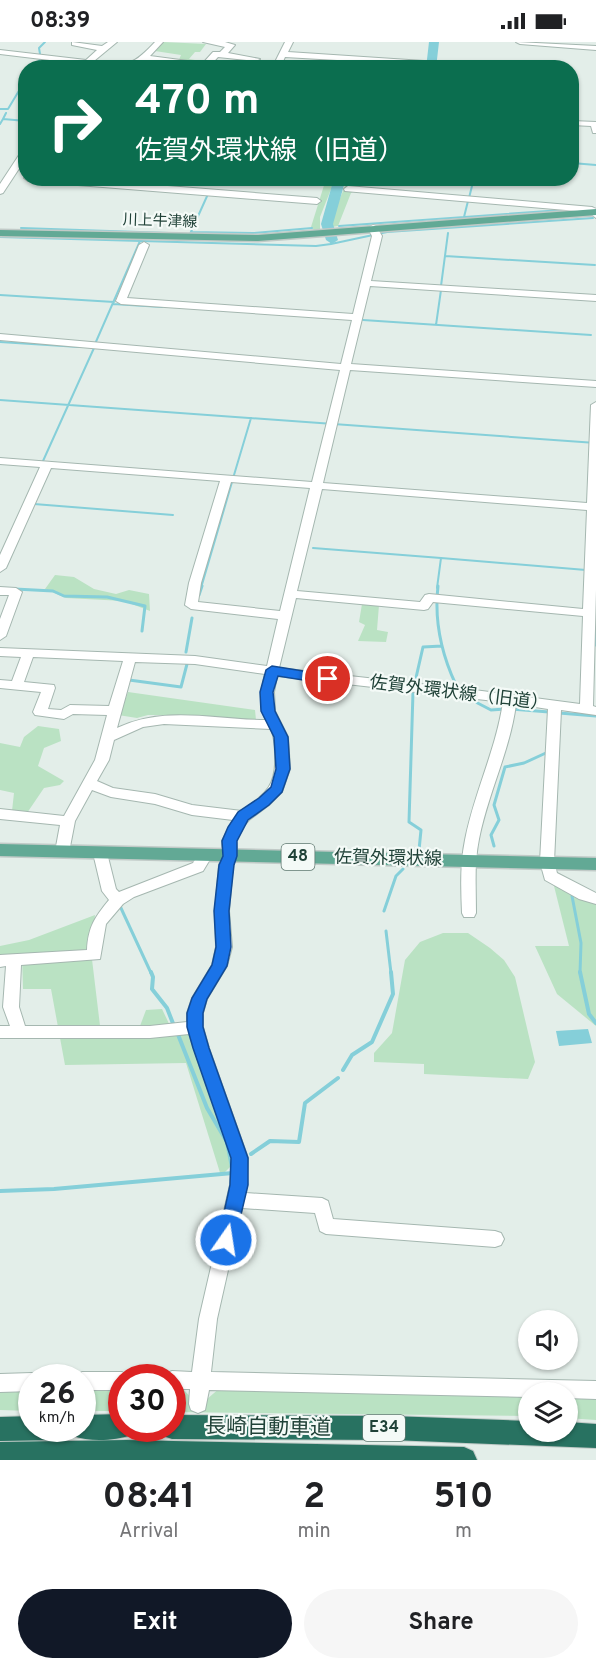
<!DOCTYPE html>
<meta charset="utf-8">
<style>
:root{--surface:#fff;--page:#f6f6f6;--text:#202124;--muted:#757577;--accent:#111827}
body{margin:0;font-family:Overpass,"Noto Sans JP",sans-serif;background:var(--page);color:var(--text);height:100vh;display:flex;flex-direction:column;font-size:22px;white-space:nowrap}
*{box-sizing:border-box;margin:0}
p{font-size:20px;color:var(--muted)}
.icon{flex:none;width:33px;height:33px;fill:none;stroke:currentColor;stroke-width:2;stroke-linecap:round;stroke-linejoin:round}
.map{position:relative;height:1418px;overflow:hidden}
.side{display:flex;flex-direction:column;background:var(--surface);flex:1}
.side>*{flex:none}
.hud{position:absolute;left:18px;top:18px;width:561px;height:126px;border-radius:24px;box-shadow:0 2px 4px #0004;background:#0b6e4f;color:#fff;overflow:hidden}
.fabs{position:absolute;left:518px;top:1268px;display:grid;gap:12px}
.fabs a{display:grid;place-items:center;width:60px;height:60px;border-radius:50%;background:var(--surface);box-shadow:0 2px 4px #0004;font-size:30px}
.speed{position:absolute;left:18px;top:1322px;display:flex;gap:12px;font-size:30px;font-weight:700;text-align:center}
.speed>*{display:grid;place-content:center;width:78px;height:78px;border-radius:50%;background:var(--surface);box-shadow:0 2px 4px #0004;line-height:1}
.speed small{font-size:15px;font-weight:400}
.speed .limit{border:9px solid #d22;background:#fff;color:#111}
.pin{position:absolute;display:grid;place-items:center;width:51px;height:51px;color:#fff;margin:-26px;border:3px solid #fff;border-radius:50%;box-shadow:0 2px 6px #0007}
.me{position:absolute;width:66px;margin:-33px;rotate:13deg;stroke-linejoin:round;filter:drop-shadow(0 0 4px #0008)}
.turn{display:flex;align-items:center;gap:21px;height:126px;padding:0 18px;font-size:27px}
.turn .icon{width:78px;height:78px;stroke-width:2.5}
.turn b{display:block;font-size:42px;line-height:51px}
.eta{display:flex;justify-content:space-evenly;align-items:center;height:102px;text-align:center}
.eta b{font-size:36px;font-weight:700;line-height:42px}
.primary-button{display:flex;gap:12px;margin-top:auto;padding:12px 18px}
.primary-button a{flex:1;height:69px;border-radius:36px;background:var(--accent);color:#fff;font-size:24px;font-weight:700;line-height:69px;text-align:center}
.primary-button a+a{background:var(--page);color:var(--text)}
.status{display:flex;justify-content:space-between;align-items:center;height:42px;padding:0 30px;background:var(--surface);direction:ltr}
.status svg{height:16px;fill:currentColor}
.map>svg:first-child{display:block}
.green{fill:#bae2c3}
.water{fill:#85cfd9}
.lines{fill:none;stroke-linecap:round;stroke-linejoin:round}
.stream-far2{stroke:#85cfd9;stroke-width:2}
.stream-far1{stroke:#85cfd9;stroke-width:3}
.stream{stroke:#85cfd9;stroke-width:4}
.river{fill:#85cfd9;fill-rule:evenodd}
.minor-casing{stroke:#a5b7b0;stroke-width:2}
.major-casing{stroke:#c1cac7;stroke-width:3}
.highway-casing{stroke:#c1cac7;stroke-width:2}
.minor{fill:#fff;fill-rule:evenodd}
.major{fill:#62a995;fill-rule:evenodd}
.highway{fill:#287261;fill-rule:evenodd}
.route{fill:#1a73e8;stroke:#114b97;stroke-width:1.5}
.labels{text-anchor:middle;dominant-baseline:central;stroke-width:4.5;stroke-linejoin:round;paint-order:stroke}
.far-street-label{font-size:15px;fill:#204238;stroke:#f4faf7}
.shield{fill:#f4faf7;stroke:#607971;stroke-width:1.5}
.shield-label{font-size:16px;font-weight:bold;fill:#204238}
.street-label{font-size:18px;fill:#204238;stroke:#f4faf7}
.near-street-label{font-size:21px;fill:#204238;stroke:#f4faf7}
</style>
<div class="status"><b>08:39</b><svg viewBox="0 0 49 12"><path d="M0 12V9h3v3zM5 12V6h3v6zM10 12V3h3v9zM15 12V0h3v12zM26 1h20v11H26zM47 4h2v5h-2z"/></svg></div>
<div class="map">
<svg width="596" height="1418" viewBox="0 0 596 1418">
<rect width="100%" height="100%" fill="#e3eee9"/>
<path class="green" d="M163,0L206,2L200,10H195L189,17L201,19L197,23L178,20L181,13L155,9Z
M326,137H335L320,175V187L314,188L311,185Z
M348,137H357L355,149L351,151L338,184L332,185L331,178Z
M55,533L74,535L94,547L116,552L129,548L149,552L150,569L124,559L66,556L45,547Z
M362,562L379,563L377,588L388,590L386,600L358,599L365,583L359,580Z
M128,650L255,668L256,678L197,677L193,673H148L137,676L118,673L121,658L126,656Z
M38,684L59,687L61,699L44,706L38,724L64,739L60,743L44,746L27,771L12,769L14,751L0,748V701L20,705L24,695Z
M553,840L596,860V984L557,952L535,904H569Z
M95,873L91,909L101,992H137L146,968L162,967L173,990L192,989L233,1122L221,1134L186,1021L65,1023L51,947H23L22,913L0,914V904L29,898Z
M443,891H468L490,906L504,918L515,935L535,1020L528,1037L424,1032V1022L374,1020V1011L392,991L405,918L420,900Z
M221,1345L528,1353V1374L173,1370L172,1346H182L199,1364Z
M82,1347H121V1369H83Z
M31,1348V1369L0,1368V1349Z
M567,1354L596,1355V1378L567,1376Z"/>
<path class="water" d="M588,987L592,1001L559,1004L556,989Z"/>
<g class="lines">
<path class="stream-far2" d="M40,12L39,6L45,0
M34,26L41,16
M0,67H8L26,37
M3,77L6,71
M0,82L3,77L26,79
M572,121L596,123
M469,156L474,136
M464,175L468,159
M339,184L562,168
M21,186L169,191
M191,190L253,191L312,186
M187,192H190L208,152
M0,195L316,204L331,202L332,198
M331,202L387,190L593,176
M445,214L595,223
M441,244L448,191
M0,253L114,260
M113,262L162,265
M363,278L591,293
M436,283L441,248
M0,300L79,305
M95,302L140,199
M0,358L596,401
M43,419L94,306
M234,433L251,376
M34,462L173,473
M313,506L441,516
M201,546L232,440
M437,546L441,516L586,528"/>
<path class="stream-far1" d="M438,544C434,579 441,611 456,643
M15,547L53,549L64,554L107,555L145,564L142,589
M199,553L202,544
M596,554V603
M186,610L192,576
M129,638L181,645L187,622
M415,640L423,605L442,604
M413,650L409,780L421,788L419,808
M466,655L491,668L505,667
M511,667L549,670
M559,671L596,674
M494,804L491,793L499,778L494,763L505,725L524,721L548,710
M572,854L581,901L580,931
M120,864L151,931
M384,869L396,834L403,827
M386,889L391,931"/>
<path class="stream" d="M151,930L153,935L152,947L167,966L174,984
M580,930L589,972L596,981
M177,990L207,1066L227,1100L232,1125
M343,1028L352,1013L372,1000L393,952L391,930
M251,1112L270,1099L299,1100L305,1061L338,1036
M0,1149L54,1147L233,1131"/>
<path class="river" d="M429,0H439L436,26H426Z
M334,136H346L333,182L338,198L332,202L326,198L321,182Z"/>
<defs>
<path id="minor" d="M72,0L102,4L108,0H117L94,19C127,23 131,26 155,0H163L150,14L203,21L213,10H220L225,5L203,0H225L235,3L228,11L260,17L256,19L218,15L208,26L145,18L133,26L90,23L88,26H82L83,22L0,12V8L86,18L97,8L72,3Z
M285,0H293L288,10L424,19L428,21L424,23L285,15L280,26H272Z
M516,0L596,4V8L520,2Z
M572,79L596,80V91H593L591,84L572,83Z
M23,107H26V116L3,151L0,152V142Z
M26,134V136H67L317,156L321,159L317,162L28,139L24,136Z
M348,144L592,165L596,167V176L589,170L345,149L344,147Z
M373,183L376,184L382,194L371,239L596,253V259L370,244L351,322L596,339V345L350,328L323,441L587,461L591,363L596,360V548L593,664L596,665V673L561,668L554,820L557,831L596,851V862L579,857L545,838L540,820L548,667L516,662C510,709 488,751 479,797C474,821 476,846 476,871L474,875H464L462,871C461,847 460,822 465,798C474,751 496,708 503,660L277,634L274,650L275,669L288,695L290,727L282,750L269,763L249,778L241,787L236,799L237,814L233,823L229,869L232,905L227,924L207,957L203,971V985L209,1006L248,1116L246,1151L322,1156L328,1159L333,1177L495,1189L501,1191L504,1197L501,1203L495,1205L326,1192L320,1189L315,1171L242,1166L217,1277L211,1330L596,1339V1357L567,1356V1350H528V1355L209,1348L205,1368L198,1371L191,1368L189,1362L190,1347H172V1335H164L165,1332L172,1329L192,1330L199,1277L230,1143L232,1116L189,992L150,996H0V984H10L3,965L6,924L0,925V913L87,908C88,885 95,875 109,858L102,849L93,811L95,807H105L107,811L116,847L119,850L193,821L200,810H210L212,814L203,829L134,855L123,862L106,882L100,917L21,923L19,965L25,984H150L187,980V971L192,956L212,923L216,905L215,869L219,823L223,814L222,799L233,778L192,773L155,762L111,755L92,748L75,779L69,810L67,814H57L55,810L60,783L0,777V767L64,774L95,718L107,673L73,672L64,677L35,673L33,670L41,650L0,646V638L12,639L21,615L0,614V606L195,614L267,624L278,577L191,567L185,563L189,541L220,439L51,426L6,526L0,530V513L40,425L0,422V416L312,440L340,328L0,298V292L341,322L352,278L121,262L116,259L139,203L144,200L149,203L127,256L353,272L372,194L368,186ZM231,440L310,446L280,569L198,560L201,541ZM322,447L587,468L583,567L429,552L425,553L420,560L297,549ZM296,556L424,568L428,567L433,560L583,574L580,662L482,649L279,626ZM33,615L123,619L109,664L70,663L61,668L48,667L55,646L54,643L24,640ZM135,620L195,622L265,632C261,649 258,663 266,678C215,678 165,663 117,686ZM164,682L271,687C274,695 275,702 275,711C277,743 267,751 242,769L192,763L155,752L113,746L97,739L109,718L114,698L143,685Z
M0,545L16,546L22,550L6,594L0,598V577L9,553H0Z
M82,1330H122L130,1335H122V1348H82V1335H74Z
M32,1331L39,1335H32V1349L0,1350V1332Z"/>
<path id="major" d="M596,167V173L258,199L0,194V188L258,193Z
M0,802L596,816V828L0,814Z"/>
<path id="highway" d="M122,1372V1386H134L131,1393C115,1399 89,1400 73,1394L70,1386H82V1373Z
M172,1373L391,1374L528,1379V1389H567V1380L596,1382V1406L391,1398L172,1397L163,1394L160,1386H172Z
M32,1374V1386H69L65,1395L56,1398L0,1399V1375Z
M126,1398L464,1405L473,1409L477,1418H0V1400Z"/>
</defs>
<use href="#minor" class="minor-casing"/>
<use href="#major" class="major-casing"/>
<use href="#highway" class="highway-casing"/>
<use href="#minor" class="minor"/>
<use href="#major" class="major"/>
<use href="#highway" class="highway"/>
</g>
<path class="route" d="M272,624L328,633L334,637L328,642L278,634L273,650L275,669L288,695L290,727L282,750L269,763L248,778L237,799V814L234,823L229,869L231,905L227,924L207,957L203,971V985L209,1006L248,1116V1143L235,1198L233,1203L226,1205L220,1203L218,1198L230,1143L231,1116L193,1006L187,985V971L192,956L212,923L216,905L214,869L219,823L223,814L222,799L228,785L238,770L259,756L271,745L276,727L274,695L261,669L260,650L266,628Z"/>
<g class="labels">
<g class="far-street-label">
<text transform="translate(160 180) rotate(2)">川上牛津線</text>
</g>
<g class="shield">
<rect x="281.5" y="802" width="33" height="26" rx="4.5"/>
<rect x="363" y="1373" width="42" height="26" rx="4.5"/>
</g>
<g class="shield-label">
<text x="298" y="815">48</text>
<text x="384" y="1386">E34</text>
</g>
<g class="street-label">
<text transform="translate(459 652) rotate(7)">佐賀外環状線（旧道）</text>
<text transform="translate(388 817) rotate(1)">佐賀外環状線</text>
</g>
<g class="near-street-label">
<text transform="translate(268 1386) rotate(1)">長崎自動車道</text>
</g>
</g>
</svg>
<div class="fabs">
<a><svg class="icon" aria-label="sound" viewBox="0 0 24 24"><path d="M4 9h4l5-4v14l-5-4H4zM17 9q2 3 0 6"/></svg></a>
<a><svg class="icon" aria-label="layers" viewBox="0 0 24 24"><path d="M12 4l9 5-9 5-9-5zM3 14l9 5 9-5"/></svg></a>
</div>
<div class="speed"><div>26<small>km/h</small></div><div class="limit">30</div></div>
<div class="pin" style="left:328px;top:637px;background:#d93025"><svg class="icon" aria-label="arrive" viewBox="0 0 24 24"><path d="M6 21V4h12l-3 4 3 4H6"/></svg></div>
<svg class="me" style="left:226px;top:1198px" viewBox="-20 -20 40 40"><circle r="17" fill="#1a73e8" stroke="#fff" stroke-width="3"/><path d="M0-11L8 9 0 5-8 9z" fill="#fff"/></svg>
<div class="hud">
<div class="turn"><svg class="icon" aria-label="right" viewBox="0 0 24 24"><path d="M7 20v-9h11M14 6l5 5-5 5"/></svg><div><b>470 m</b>佐賀外環状線（旧道）</div></div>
</div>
</div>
<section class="side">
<div class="eta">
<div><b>08:41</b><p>Arrival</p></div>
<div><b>2</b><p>min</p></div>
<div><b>510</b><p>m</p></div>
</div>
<div class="primary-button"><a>Exit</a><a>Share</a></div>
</section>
